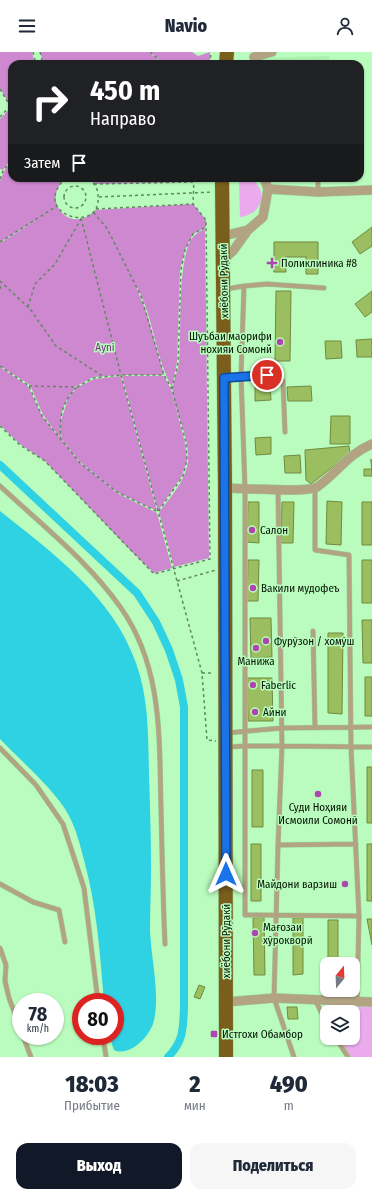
<!DOCTYPE html>
<html lang="ru">
<meta charset="utf-8">
<style>
:root{--surface:#fff;--page:#f6f6f7;--text:#1f2937;--muted:#747a83;--accent:#111827}
body{margin:0;font-family:"Fira Sans Condensed",sans-serif;background:var(--page);color:var(--text);height:100vh;display:flex;flex-direction:column;font-size:15px;white-space:nowrap}
*{box-sizing:border-box;margin:0}
p{font-size:13px;color:var(--muted)}
.icon{flex:none;width:22px;height:22px;fill:none;stroke:currentColor;stroke-width:2;stroke-linecap:round;stroke-linejoin:round}
.map{position:relative;height:1005px;overflow:hidden}
.details{display:flex;flex-direction:column;background:var(--surface);flex:1}
.details>*{flex:none}
.top-card{position:absolute;left:8px;top:8px;width:356px;height:122px;border-radius:12px;box-shadow:0 1px 3px #0004;background:#202124;color:#fff;overflow:hidden}
.needle{width:26px;rotate:19deg}
.buttons{position:absolute;left:320px;top:905px;display:grid;gap:8px}
.buttons a{display:grid;place-items:center;width:40px;height:40px;border-radius:8px;background:var(--surface);box-shadow:0 1px 3px #0004;font-size:20px}
.speed{position:absolute;left:12px;top:941px;display:flex;gap:8px;font-size:20px;font-weight:700;text-align:center}
.speed>*{display:grid;place-content:center;width:52px;height:52px;border-radius:50%;background:var(--surface);box-shadow:0 1px 3px #0004;line-height:1}
.speed small{font-size:10px;font-weight:400}
.speed .limit{border:6px solid #d22;background:#fff;color:#111}
.pin{position:absolute;display:grid;place-items:center;width:34px;height:34px;color:#fff;margin:-17px;border:2px solid #fff;border-radius:50%;box-shadow:0 1px 4px #0007}
.me{position:absolute;width:44px;margin:-22px;rotate:0deg;stroke-linejoin:round;filter:drop-shadow(0 0 3px #0008)}
.turn{display:flex;align-items:center;gap:14px;height:84px;padding:0 16px;font-size:18px}
.turn .icon{width:52px;height:52px;stroke-width:2.5}
.turn b{display:block;font-size:28px;line-height:34px}
.then{display:flex;align-items:center;height:38px;padding:0 16px;background:#0003;gap:8px;font-size:15px}
.eta{display:flex;justify-content:space-evenly;align-items:center;height:68px;text-align:center}
.eta b{font-size:24px;font-weight:800;line-height:28px}
.button{display:flex;gap:8px;margin-top:auto;padding:8px 16px}
.button a{flex:1;height:46px;border-radius:12px;background:var(--accent);color:#fff;font-size:16px;font-weight:800;line-height:46px;text-align:center}
.button a+a{background:var(--page);color:var(--text)}
header{display:flex;justify-content:space-between;align-items:center;height:52px;padding:0 16px;background:var(--surface);font-size:18px;font-weight:800}
.map>svg:first-child{display:block}
.built{fill:#a9f1ad}
.green{fill:#eaaaec}
.forest{fill:#ce88d0}
.water{fill:#2fd2e3}
.lines{fill:none;stroke-linecap:round;stroke-linejoin:round}
.canal{stroke:#2fd2e3;stroke-width:8}
.building{fill:#9bbe60;stroke:#708b3f}
.service-casing{stroke:#9bd69f;stroke-width:5.5}
.minor-casing{stroke:#9bd69f;stroke-width:10}
.trunk-casing{stroke:#9bd69f;stroke-width:15}
.path{stroke:#5e8960;stroke-width:1.5;stroke-dasharray:3 3;stroke-linecap:butt}
.service{stroke:#b2a382;stroke-width:4.5}
.minor{stroke:#b2a382;stroke-width:9}
.trunk{stroke:#795e1c;stroke-width:14}
.route-casing{stroke:#114b97;stroke-width:10}
.route{stroke:#1a73e8;stroke-width:7}
.poi-dot{fill:#aa48af;stroke:#b9fcbd;stroke-width:1.5}
.labels{text-anchor:middle;dominant-baseline:central;stroke-width:3;stroke-linejoin:round;paint-order:stroke}
.poi-label{font-size:11px;fill:#010;stroke:#b9fcbd;text-anchor:start}
.street-label{font-size:11px;fill:#010;stroke:#b9fcbd}
.park-label{font-size:11px;fill:#7f2c83;stroke:#b9fcbd}
</style>
<header><svg class="icon" aria-label="menu" viewBox="0 0 24 24"><path d="M4 6h16M4 12h16M4 18h16"/></svg>Navio<svg class="icon" aria-label="person" viewBox="0 0 24 24"><circle cx="12" cy="8" r="4"/><path d="M4 21q1-7 8-7t8 7"/></svg></header>
<div class="map">
<svg width="372" height="1005" viewBox="0 0 372 1005">
<rect width="100%" height="100%" fill="#b9fcbd"/>
<path class="built" d="M329,4V12H257L258,6Z"/>
<path class="green" d="M239,126H250C270,139 262,163 240,165Z
M372,947V1005H351L339,986H353V979L359,973L353,960L347,952Z"/>
<path class="forest" d="M0,0H32L35,12H12V52L10,53L0,36Z
M40,0H149L163,12H44Z
M150,0H192L198,4L210,0V12H164Z
M12,54V106L3,118L0,117V67Z
M12,109V126H65C39,152 74,183 95,158L193,152L206,168V175L193,182L185,198L180,218L177,310L172,335C154,303 154,263 135,232L147,262L164,323H121L117,307L121,323L93,325L77,334H72L77,335C61,351 59,365 61,387L43,363L30,333L0,314V191L46,162L0,190V129L4,119Z
M87,126H194L193,130L95,132Z
M205,177L209,506L174,515L159,460C170,446 187,427 188,408C189,385 177,364 173,343C171,332 178,321 179,310C182,284 176,199 195,183C198,180 202,178 205,177Z
M0,315L28,334L42,364L80,411L103,429L117,441L157,461L172,516L154,521L132,500L45,409L20,392L0,373Z
M121,324L157,459L117,440L80,410L62,388L60,372L68,346L78,335L94,327Z
M122,324H164L171,337L185,391L187,408L182,424L158,459Z"/>
<path class="water" d="M0,459C53,501 113,545 136,611C149,647 148,684 149,722C150,753 151,785 151,816C151,837 150,858 150,878C151,907 161,945 153,972C148,986 129,1005 114,998L109,984H115V950H104C100,902 97,855 84,808C80,793 76,776 68,762C55,738 20,708 0,687Z"/>
<g class="lines">
<path class="canal" d="M0,413L137,541L156,570L169,598L179,628L184,655V955C183,976 184,989 168,1005"/>
</g>
<path class="building" d="M372,175V194L360,202L352,190Z
M274,190H318V222H306V205H286V220H274Z
M276,239H291L290,309H275Z
M372,239V260L365,265L355,252Z
M372,287V305H357L356,288Z
M325,289H341L342,306L326,307Z
M270,331L271,348L255,349V332Z
M311,334L312,349H288L287,335Z
M331,364H350V392H330Z
M271,385V402L256,403L255,386Z
M349,394L350,401L311,432L306,428L305,398Z
M300,403L301,421H285L284,404Z
M371,407L372,424H364V417H372Z
M327,449L342,450L341,493L326,492Z
M248,450H259V491L247,490Z
M282,450H294L293,491H281Z
M362,450H372V493H362Z
M248,508H259L258,549H247Z
M362,508H372V551H362Z
M250,566H271L272,605L251,606Z
M362,568H372V611H363Z
M328,581H343L342,662L328,661Z
M365,625H372V664H365Z
M247,626H272L273,669H248Z
M367,715H372V771H367Z
M252,718H263V775H252Z
M251,792H261V849H251Z
M367,792H372V849H367Z
M264,865L265,923H254L253,866Z
M293,866H303V922L293,923Z
M367,867H372V893Z
M328,868H338V912H328Z
M199,933L205,935L200,947L194,945Z
M287,955H297L298,967H288Z"/>
<g class="lines">
<defs>
<path id="service" d="M318,140V126
M226,237L244,234
M226,325L278,324L283,329L285,380
M0,434C41,472 88,509 121,556C163,616 159,686 161,756C162,802 163,847 165,892
M315,436V498L349,503L351,695L359,864L357,950
M278,438L282,694L372,695
M313,579L315,676
M227,681L282,676L372,675
M227,695L245,694V436L241,324L244,234L267,232L324,236
M0,696L36,733L63,772L84,836L98,950
M356,792L278,793L282,694H245V863L359,864
M278,793L274,946L294,1005
M0,832L33,850L59,858L65,890
M0,896L6,913L5,929L9,946L21,978
M315,948L327,971
M23,984L31,1005
M103,984L106,1005
M336,986L348,1005"/>
<path id="minor" d="M254,5L272,0
M264,126L268,137L318,140L372,138
M223,184L248,178
M223,208L233,199L248,178L263,165L268,137
M225,436C240,436 308,441 317,435C337,421 348,402 372,392
M226,950L274,946L372,950"/>
<path id="trunk" d="M226,12L227,0
M222,126L225,436L226,1005"/>
</defs>
<use href="#service" class="service-casing"/>
<use href="#minor" class="minor-casing"/>
<use href="#trunk" class="trunk-casing"/>
<path class="path" d="M33,0L36,12
M40,0L43,12
M150,0L164,12
M210,12L211,0
M0,37L10,54
M0,65L12,52
M66,126C27,162 103,185 98,143C98,136 93,129 87,126
M0,127L3,119L12,108
M94,132L193,130
M64 145a11 11 0 1 1 22 0a11 11 0 1 1-22 0Z
M99,145L213,140
M96,157L193,152
M81,166L121,323L202,621L207,688L216,689
M0,190L57,154
M0,229L30,257L56,294L104,325
M0,237L1,231
M28,255L35,232L55,212L81,167
M0,314L29,334L42,364L80,411L117,440L158,460L183,424L187,408L186,391L172,337L164,323L141,244L112,186L106,175L93,160
M29,334L77,335L93,326L121,323H164
M172,337L178,311L181,218L185,198L193,182L206,175
M0,374L20,393L45,409L154,522L210,507L206,168L193,152L194,126
M61,388C59,366 61,351 77,335
M177,529L216,518
M202,621H214"/>
<use href="#service" class="service"/>
<use href="#minor" class="minor"/>
<use href="#trunk" class="trunk"/>
</g>
<g class="lines">
<defs>
<path id="route" d="M226,822L224,326L267,323"/>
</defs>
<use href="#route" class="route-casing"/>
<use href="#route" class="route"/>
</g>
<g class="poi-dot">
<path d="M270 205h4v4h4v4h-4v4h-4v-4h-4v-4h4z"/>
<circle cx="280" cy="290" r="4"/>
<circle cx="252" cy="478" r="4"/>
<circle cx="253" cy="536" r="4"/>
<circle cx="266" cy="589" r="4"/>
<circle cx="256" cy="596" r="4"/>
<circle cx="253" cy="633" r="4"/>
<circle cx="255" cy="660" r="4"/>
<circle cx="318" cy="742" r="4"/>
<circle cx="345" cy="832" r="4"/>
<circle cx="255" cy="881" r="4"/>
<rect x="210" y="978" width="8" height="8" rx="2"/>
</g>
<g class="labels">
<g class="poi-label">
<text x="281" y="211">Поликлиника #8</text>
<text x="272" y="284" text-anchor="end">Шуъбаи маорифи<tspan x="272" dy="13">нохияи Сомонй</tspan></text>
<text x="260" y="478">Салон</text>
<text x="261" y="536">Вакили мудофеъ</text>
<text x="274" y="589">Фурӯзон / хомӯш</text>
<text x="256" y="609" text-anchor="middle">Манижа</text>
<text x="261" y="633">Faberlic</text>
<text x="263" y="660">Айни</text>
<text x="318" y="755" text-anchor="middle">Суди Ноҳияи<tspan x="318" dy="13">Исмоили Сомонӣ</tspan></text>
<text x="337" y="832" text-anchor="end">Майдони варзиш</text>
<text x="263" y="875">Мағозаи<tspan x="263" dy="13">хӯрокворӣ</tspan></text>
<text x="222" y="982">Истгохи Обамбор</text>
</g>
<g class="street-label">
<text transform="translate(224 229) rotate(-91)">хиёбони Рӯдакӣ</text>
<text transform="translate(226 889) rotate(-90)">хиёбони Рӯдакӣ</text>
</g>
<g class="park-label">
<text x="105" y="295">Ayni</text>
</g>
</g>
</svg>
<div class="buttons">
<a><svg class="needle" viewBox="-14 -14 28 28"><path d="M0-13l5 13h-10z" fill="#e53935"/><path d="M0 13l5-13h-10z" fill="#747a83"/></svg></a>
<a><svg class="icon" aria-label="layers" viewBox="0 0 24 24"><path d="M12 4l9 5-9 5-9-5zM3 14l9 5 9-5"/></svg></a>
</div>
<div class="speed"><div>78<small>km/h</small></div><div class="limit">80</div></div>
<div class="pin" style="left:267px;top:323px;background:#d93025"><svg class="icon" aria-label="arrive" viewBox="0 0 24 24"><path d="M6 21V4h12l-3 4 3 4H6"/></svg></div>
<svg class="me" style="left:226px;top:822px" viewBox="-20 -20 40 40"><path d="M0-17L14 15 0 8-14 15z" fill="#1a73e8" stroke="#fff" stroke-width="4"/></svg>
<div class="top-card">
<div class="turn"><svg class="icon" aria-label="right" viewBox="0 0 24 24"><path d="M7 20v-9h11M14 6l5 5-5 5"/></svg><div><b>450 m</b>Направо</div></div>
<div class="then">Затем<svg class="icon" aria-label="arrive" viewBox="0 0 24 24"><path d="M6 21V4h12l-3 4 3 4H6"/></svg></div>
</div>
</div>
<section class="details">
<div class="eta">
<div><b>18:03</b><p>Прибытие</p></div>
<div><b>2</b><p>мин</p></div>
<div><b>490</b><p>m</p></div>
</div>
<div class="button"><a>Выход</a><a>Поделиться</a></div>
</section>
